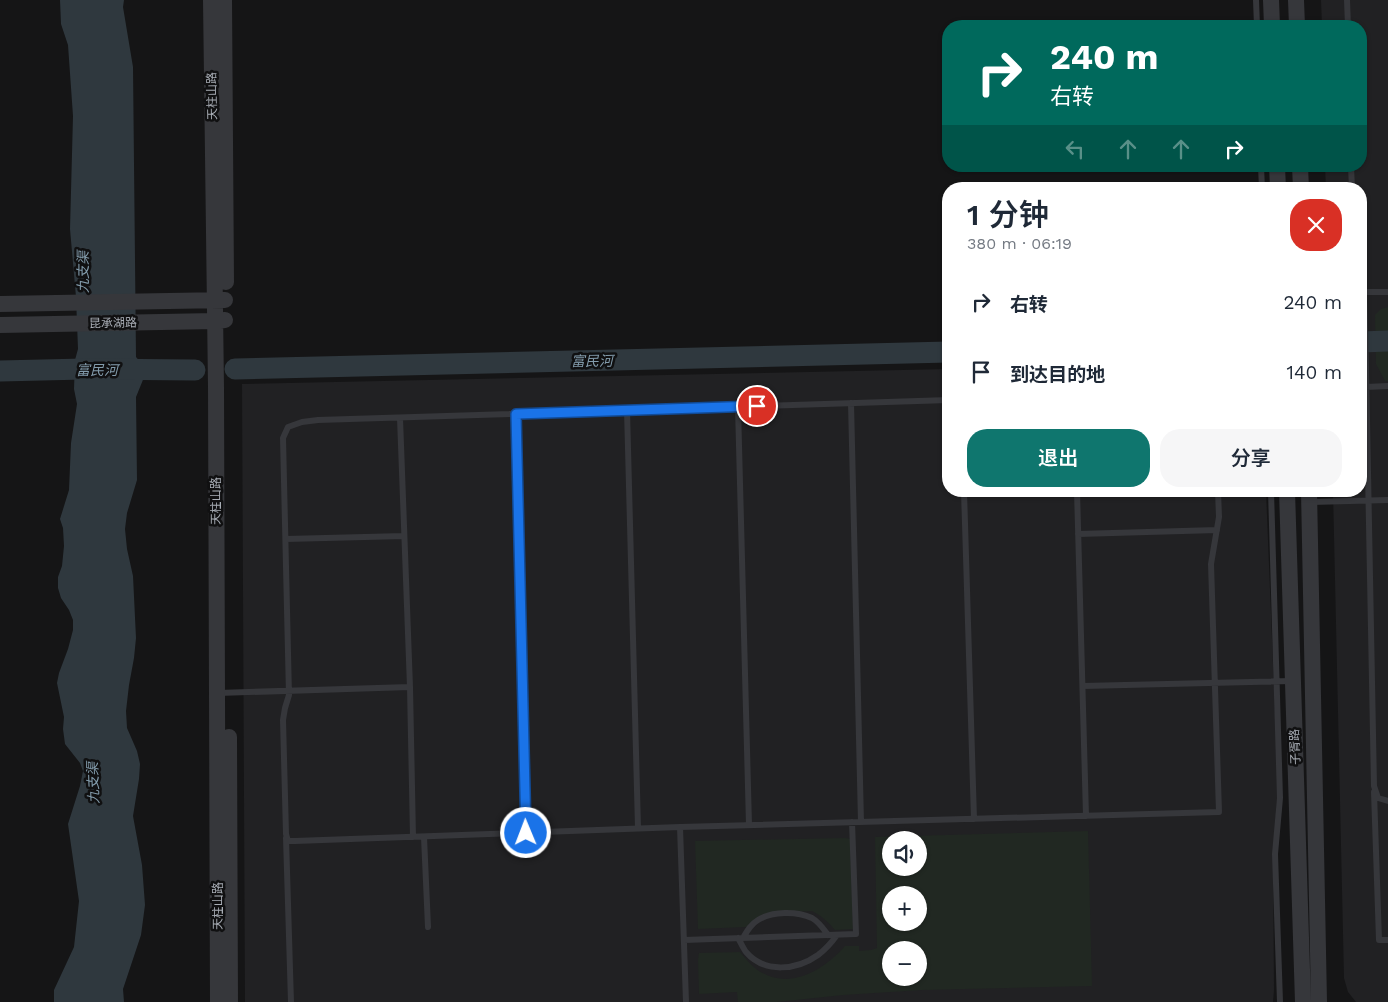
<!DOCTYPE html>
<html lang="zh">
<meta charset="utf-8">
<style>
:root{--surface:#fff;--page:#f6f6f7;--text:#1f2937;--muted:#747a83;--accent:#0f766e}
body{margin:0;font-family:"Work Sans","Noto Sans SC",sans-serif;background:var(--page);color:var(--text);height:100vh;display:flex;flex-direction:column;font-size:19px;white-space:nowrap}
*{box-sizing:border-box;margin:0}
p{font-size:16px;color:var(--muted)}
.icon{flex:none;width:28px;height:28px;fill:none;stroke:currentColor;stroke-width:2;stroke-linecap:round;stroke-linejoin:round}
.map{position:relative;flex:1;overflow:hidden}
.drawer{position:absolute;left:942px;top:182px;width:425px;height:315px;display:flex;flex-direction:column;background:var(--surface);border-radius:20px;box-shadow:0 1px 4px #0004}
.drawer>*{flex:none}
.guide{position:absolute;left:942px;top:20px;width:425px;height:152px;border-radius:20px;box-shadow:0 1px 4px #0004;background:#00695c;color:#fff;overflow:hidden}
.buttons{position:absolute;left:882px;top:831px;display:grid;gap:10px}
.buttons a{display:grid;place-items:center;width:45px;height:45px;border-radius:50%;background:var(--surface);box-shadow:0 1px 4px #0004;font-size:25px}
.pin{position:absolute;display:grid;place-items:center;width:42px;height:42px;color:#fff;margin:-21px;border:2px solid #fff;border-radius:50%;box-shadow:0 1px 5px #0007}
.me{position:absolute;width:55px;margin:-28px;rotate:359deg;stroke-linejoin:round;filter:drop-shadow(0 0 4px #0008)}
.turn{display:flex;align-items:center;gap:18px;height:105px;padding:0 25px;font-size:22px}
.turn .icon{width:65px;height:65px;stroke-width:2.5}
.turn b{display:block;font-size:35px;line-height:42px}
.lanes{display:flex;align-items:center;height:48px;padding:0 25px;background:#0003;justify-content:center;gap:25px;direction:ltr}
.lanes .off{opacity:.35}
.round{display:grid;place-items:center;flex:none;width:52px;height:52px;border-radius:20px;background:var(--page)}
.overview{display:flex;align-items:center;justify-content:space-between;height:85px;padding:0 25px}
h1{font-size:30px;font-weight:600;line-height:38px}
.primary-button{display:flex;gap:10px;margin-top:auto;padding:10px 25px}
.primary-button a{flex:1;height:58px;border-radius:20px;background:var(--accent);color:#fff;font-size:20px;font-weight:600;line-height:58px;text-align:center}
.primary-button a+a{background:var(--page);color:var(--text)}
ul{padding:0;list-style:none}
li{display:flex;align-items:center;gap:15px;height:70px;padding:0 25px}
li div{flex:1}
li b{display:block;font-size:19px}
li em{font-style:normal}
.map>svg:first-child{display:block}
.built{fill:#212123;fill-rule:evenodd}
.green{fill:#212822;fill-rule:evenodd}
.water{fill:#2f383e}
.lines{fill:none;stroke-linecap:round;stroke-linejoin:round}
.river{stroke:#2f383e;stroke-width:21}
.service{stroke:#36373b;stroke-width:6}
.tertiary{stroke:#36373b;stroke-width:16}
.route-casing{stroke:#114b97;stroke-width:12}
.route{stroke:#1a73e8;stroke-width:9}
.labels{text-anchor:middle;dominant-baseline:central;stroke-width:5;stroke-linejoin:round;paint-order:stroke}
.street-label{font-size:12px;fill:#a8adb5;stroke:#101011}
.water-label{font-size:14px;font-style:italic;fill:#839cac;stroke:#101011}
</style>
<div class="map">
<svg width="1388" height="1002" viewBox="0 0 1388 1002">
<rect width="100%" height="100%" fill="#151516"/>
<path class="built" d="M1321,0H1388V1002H1356L1348,992L1344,978L1333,491H1361V189H1326L1325,166H1361V26H1322Z
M949,369V491H1266L1278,787L1273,860L1274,990L1273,1002H245L242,384ZM891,840H919V868H891ZM891,895H919V922H891ZM891,950H919V978H891Z"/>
<path class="green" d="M1388,307V381H1385L1376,364L1375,315L1381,309Z
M1088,831L1092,986L922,990L843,995L777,1002H738L737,992L699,994L698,960L699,953L740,952C745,958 750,964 756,969C788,992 823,971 845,946H859V951L871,950L877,948L875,837ZM891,840H919V868H891ZM891,895H919V922H891ZM891,950H919V978H891Z
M845,838L850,839L853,929L835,930C829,923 822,916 812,911C788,912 765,908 746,927L698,929L695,841Z"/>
<path class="water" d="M60,0H124L123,7L133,67L136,357L147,370L136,397L137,480L127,513L125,529L127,549L133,576L136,638L134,658L129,685L126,711L127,728L137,751L140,764L139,779L133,816L142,865L145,905L141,935L123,989L124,1002H54V990L74,947L79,901L68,824L80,786L83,771L80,763L65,744L63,729L64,717L57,683L59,673L68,649L73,630V620L69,610L61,598L58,588V577L62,566L64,546L63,528L60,519L69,490L71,443L77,404L74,389L75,360L78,349L76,297L70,229L73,116L68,45L61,24Z"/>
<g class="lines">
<path class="river" d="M1361,342L1388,341
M235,369L949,352
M0,371L84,369L195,370"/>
<path class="service" d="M1256,0L1257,26
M1347,0L1348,26
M1261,166L1262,189
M1351,166L1352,189
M1363,291L1364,292H1388
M1364,292L1366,367L1374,786L1378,798L1388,801
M1366,387L1388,386
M949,400L318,420L302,422L288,427L283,438L289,695L285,708L283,720L286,834L288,841H295L680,827L1219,812L1211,564L1219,517L1218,491
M851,403L861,822
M738,407L749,825
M627,410L638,828
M516,414L526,833
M400,418L410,687L413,837
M964,491L974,819
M1077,491L1086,816
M1271,491L1280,798L1275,854L1280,1002
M1311,502L1388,500
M1078,534L1217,530
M286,539L404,536
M1083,686L1292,681
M218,693L410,687
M1374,792L1379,940H1388
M680,827L686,1002
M424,837L428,927
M286,838L291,1002
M738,938C741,943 743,948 746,952C765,974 797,970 818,955C826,949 832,942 837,935
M743,938C747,931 751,924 758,920C772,911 797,911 812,918C819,922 823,928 828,935
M684,940L856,934L852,822"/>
<path class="tertiary" d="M211,0L216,387L218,1002
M224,0L226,282
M1271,0L1272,26
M1296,0L1297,26
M1277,166L1278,189
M1300,166L1301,189
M0,304L225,300
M0,325L215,321L225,320
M1287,491L1303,1002
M1309,491L1319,1002
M229,737L230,1002"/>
</g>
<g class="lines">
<defs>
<path id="route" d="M526,833L516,414L757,406"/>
</defs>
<use href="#route" class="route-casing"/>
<use href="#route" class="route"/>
</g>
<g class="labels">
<g class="street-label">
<text transform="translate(212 96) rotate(-91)">天柱山路</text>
<text transform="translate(113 323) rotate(-1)">昆承湖路</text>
<text transform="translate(216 501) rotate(-90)">天柱山路</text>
<text transform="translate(1295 747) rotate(-92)">子胥路</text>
<text transform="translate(218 906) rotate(-90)">天柱山路</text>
</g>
<g class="water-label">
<text transform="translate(83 272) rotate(-90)">九支渠</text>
<text transform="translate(592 361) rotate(-1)">富民河</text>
<text x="97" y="370">富民河</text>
<text transform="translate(93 783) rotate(-92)">九支渠</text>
</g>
</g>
</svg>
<div class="buttons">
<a><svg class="icon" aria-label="sound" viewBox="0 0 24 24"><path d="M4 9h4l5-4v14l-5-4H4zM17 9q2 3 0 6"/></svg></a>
<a>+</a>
<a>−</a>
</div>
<div class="pin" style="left:757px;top:406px;background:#d93025"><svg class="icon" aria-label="arrive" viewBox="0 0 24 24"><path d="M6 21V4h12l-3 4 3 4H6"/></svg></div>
<svg class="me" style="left:526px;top:833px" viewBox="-20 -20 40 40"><circle r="17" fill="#1a73e8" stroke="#fff" stroke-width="3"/><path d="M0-11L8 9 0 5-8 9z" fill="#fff"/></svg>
<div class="guide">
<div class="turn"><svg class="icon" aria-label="right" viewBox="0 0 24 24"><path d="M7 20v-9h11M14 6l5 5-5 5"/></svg><div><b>240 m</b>右转</div></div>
<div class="lanes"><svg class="icon off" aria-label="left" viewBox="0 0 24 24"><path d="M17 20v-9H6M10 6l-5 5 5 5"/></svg><svg class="icon off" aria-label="ahead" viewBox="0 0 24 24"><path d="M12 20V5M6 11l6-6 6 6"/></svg><svg class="icon off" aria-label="ahead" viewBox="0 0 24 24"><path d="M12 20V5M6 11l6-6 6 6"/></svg><svg class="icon" aria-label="right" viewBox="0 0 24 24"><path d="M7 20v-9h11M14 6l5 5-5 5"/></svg></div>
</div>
<section class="drawer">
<div class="overview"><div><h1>1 分钟</h1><p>380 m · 06:19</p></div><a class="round" style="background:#d93025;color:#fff"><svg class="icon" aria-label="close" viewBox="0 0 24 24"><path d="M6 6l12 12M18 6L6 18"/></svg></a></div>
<ul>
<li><svg class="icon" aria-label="right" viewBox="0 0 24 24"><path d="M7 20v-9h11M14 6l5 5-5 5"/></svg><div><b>右转</b></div><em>240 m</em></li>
<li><svg class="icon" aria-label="arrive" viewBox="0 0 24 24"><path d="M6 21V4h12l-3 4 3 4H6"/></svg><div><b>到达目的地</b></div><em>140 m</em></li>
</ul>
<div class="primary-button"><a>退出</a><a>分享</a></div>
</section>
</div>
